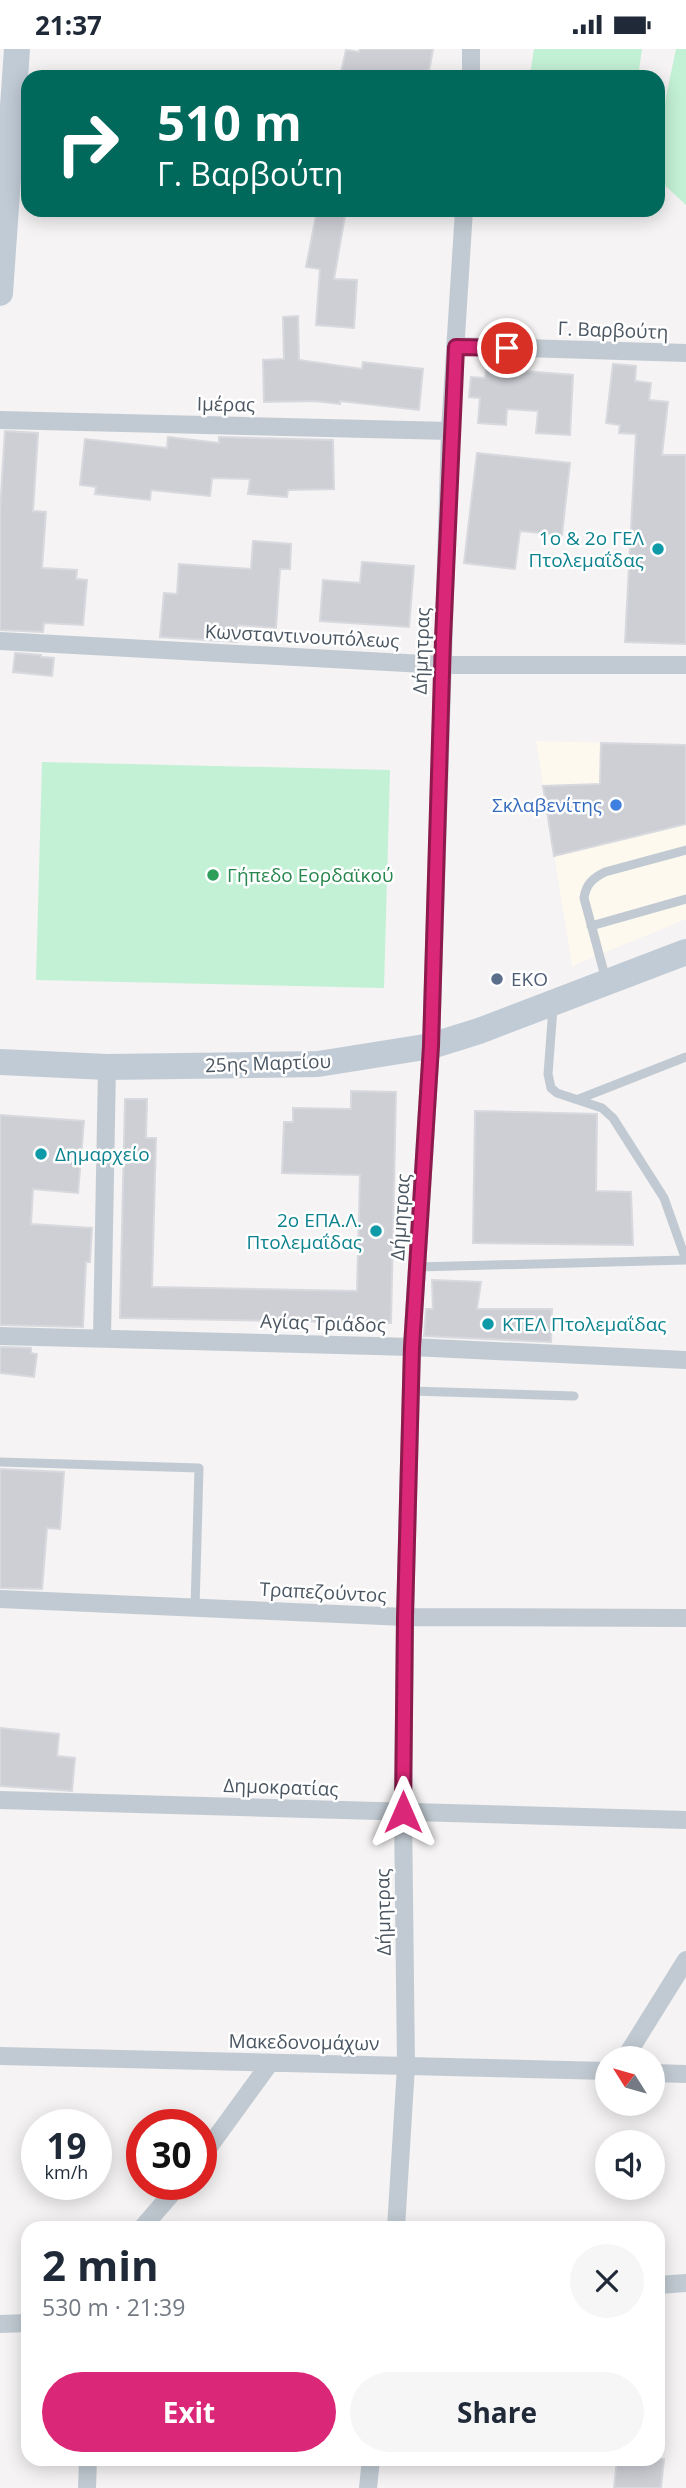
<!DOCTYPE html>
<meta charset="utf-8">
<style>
:root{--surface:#fff;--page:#f6f6f7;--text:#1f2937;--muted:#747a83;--accent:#db2777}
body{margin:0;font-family:"Open Sans",sans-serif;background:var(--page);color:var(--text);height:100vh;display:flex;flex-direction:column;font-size:26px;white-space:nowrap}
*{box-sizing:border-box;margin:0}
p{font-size:23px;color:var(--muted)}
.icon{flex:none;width:38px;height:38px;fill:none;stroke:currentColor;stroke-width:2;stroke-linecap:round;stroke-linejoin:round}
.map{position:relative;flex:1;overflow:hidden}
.drawer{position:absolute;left:21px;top:2172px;width:644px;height:245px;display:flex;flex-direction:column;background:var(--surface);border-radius:21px;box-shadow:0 4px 18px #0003}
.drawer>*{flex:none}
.hud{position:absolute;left:21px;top:21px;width:644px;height:147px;border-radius:21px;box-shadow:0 4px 18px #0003;background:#00695c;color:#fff;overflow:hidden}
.needle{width:46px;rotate:307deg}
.fabs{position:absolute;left:595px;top:1997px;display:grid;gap:14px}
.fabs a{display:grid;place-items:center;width:70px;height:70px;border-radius:50%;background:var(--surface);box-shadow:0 4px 18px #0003;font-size:35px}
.speed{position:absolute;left:21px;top:2060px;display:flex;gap:14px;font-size:35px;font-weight:700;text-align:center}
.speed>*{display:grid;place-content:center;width:91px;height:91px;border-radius:50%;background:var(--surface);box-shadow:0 4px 18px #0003;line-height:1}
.speed small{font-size:18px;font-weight:400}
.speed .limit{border:10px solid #d22;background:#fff;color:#111}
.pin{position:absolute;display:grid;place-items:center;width:60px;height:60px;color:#fff;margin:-30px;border:4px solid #fff;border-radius:50%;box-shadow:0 2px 7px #0007}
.me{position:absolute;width:77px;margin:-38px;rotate:0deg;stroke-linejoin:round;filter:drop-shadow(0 0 5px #0008)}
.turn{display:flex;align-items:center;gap:24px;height:147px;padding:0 21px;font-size:32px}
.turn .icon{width:91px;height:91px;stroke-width:2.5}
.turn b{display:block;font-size:49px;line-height:60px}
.round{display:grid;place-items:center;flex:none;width:74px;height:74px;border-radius:37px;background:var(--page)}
.overview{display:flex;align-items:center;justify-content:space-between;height:119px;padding:0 21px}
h1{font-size:42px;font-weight:700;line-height:52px}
.action{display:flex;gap:14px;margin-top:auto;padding:14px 21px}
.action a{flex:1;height:80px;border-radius:42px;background:var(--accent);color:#fff;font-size:28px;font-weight:700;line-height:80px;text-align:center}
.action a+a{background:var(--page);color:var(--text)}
.status{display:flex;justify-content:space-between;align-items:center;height:49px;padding:0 35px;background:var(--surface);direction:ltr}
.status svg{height:19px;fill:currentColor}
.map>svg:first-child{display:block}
.commercial{fill:#fdf9ef}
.green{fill:#c3f1d5}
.building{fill:#cdcfd5;stroke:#d7d9de;stroke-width:2}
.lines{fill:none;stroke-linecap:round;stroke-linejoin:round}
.lane{stroke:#c1cad2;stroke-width:9}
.street{stroke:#c1cad2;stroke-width:18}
.secondary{stroke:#c1cbd6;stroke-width:26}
.route-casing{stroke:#8e194d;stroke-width:18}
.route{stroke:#db2777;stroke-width:12}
.culture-dot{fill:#0f9aa8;stroke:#fff;stroke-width:2.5}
.shop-dot{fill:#3f7fe0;stroke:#fff;stroke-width:2.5}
.leisure-dot{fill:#2e9e5b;stroke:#fff;stroke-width:2.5}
.service-dot{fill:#5c6f8a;stroke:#fff;stroke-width:2.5}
.labels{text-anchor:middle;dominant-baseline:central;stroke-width:5;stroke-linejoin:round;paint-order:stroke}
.street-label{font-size:19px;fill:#4a5661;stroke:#fff}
.culture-label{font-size:19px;fill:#0d838f;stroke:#fff;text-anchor:end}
.shop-label{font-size:19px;fill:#366cbe;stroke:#fff;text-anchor:end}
.leisure-label{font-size:19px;fill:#27864d;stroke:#fff;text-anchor:start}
.service-label{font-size:19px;fill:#4e5e75;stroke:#fff;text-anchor:start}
</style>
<div class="status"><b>21:37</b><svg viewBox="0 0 49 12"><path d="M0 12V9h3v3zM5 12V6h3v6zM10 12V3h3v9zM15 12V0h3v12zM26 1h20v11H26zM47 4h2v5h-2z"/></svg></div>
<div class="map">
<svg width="686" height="2439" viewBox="0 0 686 2439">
<rect width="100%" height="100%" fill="#f5f3f3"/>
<path class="commercial" d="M536,692L686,696V870L572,917Z"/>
<path class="green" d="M534,0H642L638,28L530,26Z
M676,0H686V156L658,130V86Z
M42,713L390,721L384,939L36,931Z"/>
<path class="building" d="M360,0H433L428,28H340L346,1L359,3Z
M317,161H346L334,230L357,231L354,279L316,276L320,220L306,218Z
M298,267L299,311L362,320L363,313L423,320L419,361L340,352V355L314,352L264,353L263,311L284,310L283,268Z
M613,315L636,317L635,332L651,334L649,351L668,353L662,406H686V595L625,593L636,385L619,384L620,376L606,374Z
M486,319L573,326L570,386L536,384L538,362L507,360L506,376L478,374L480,349L469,348L471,328L485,329Z
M5,382L38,384L33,462L46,463L42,519L77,521L76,530L87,531L83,576L44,574L43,583L0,581V462Z
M168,388L219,394V388L333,391L334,440L288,441L287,448L248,445L250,430L212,429L210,447L151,441L150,451L95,445L96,438L80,436L85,390L167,399Z
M477,404L570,414L562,486L520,482L515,520L464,514Z
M253,492L291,495L290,520H280L276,579L238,576L237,593L160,588L164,544L177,545L179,515L251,520Z
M362,513L414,517L409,578L320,572L323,531L360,534Z
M15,604L41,606V608L54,609L52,627L13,623Z
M601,694L686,696V775L554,807L543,737L600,735Z
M351,1042L396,1043L391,1274L120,1269L125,1050H147L146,1089H156L152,1238L357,1242L360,1126L282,1124L284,1073H293V1059L351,1060Z
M475,1062L597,1065L596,1142L631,1143L633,1196L473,1194Z
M0,1066L84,1072L78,1144L33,1140L31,1175L92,1179L90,1213H86L83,1278L0,1276Z
M432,1231L481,1233L477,1260H552L551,1293L424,1287L426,1260H433Z
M0,1298L31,1299V1304L37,1305L34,1328L0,1324Z
M0,1420L64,1423L60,1480L47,1479L42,1540L0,1539Z
M0,1679L59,1685L57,1707L75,1709L72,1742L0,1737Z
M617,2410H664L661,2439H614Z"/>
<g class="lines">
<path class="lane" d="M591,877L686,850
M606,931L584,849C586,835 593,829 605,823L686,801
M553,959L548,1025L551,1039L557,1044L602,1059L613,1069L664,1149L686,1211
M579,1050L686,1008
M417,1218L686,1211
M411,1342L574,1347
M0,1413L199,1419L195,1559"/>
<path class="street" d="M471,28V0
M456,297L686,304
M0,371L450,382
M0,592L442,616H686
M0,1287L412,1298L686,1311
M102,1288L107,1018
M0,1550L405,1568L686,1569
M0,1751L686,1771
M0,2007L607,2022
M625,2009L686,1911
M653,2024L686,2025
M201,2109L270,2014
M142,2179L180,2135
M396,2179L406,2017L403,1763L405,1568L412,1298L431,997L450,382L464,161
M658,2236L686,2234
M0,2275L28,2274
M87,2439L88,2410
M368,2439L371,2410"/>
<path class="secondary" d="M0,244L17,0
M0,1013L107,1018L318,1015L431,997L479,982L686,903"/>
</g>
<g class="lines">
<defs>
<path id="route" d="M403,1763L405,1568L412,1298L431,997L443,590L456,298L507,299"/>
</defs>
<use href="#route" class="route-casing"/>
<use href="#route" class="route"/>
</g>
<g class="culture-dot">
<circle cx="658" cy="500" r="7"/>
<circle cx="41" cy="1105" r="7"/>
<circle cx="376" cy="1182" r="7"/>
<circle cx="488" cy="1275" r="7"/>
</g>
<circle class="shop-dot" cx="616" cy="756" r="7"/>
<circle class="leisure-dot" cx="213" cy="826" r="7"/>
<circle class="service-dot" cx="497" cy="930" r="7"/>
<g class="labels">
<g class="street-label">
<text transform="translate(613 281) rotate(2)">Γ. Βαρβούτη</text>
<text transform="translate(226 355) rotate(1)">Ιμέρας</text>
<text transform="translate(302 587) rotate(3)">Κωνσταντινουπόλεως</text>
<text transform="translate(421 602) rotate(-88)">Δήμητρας</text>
<text transform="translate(268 1014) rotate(-2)">25ης Μαρτίου</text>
<text transform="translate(400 1168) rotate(-86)">Δήμητρας</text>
<text transform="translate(323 1274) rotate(2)">Αγίας Τριάδος</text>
<text transform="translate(323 1543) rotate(3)">Τραπεζούντος</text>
<text transform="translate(281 1738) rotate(2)">Δημοκρατίας</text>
<text transform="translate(383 1863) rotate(-91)">Δήμητρας</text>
<text transform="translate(304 1993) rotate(1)">Μακεδονομάχων</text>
</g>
<g class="culture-label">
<text x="644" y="489">1ο &amp; 2ο ΓΕΛ<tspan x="644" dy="22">Πτολεμαΐδας</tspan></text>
<text x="55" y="1105" text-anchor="start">Δημαρχείο</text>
<text x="362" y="1171">2ο ΕΠΑ.Λ.<tspan x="362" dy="22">Πτολεμαΐδας</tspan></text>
<text x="502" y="1275" text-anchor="start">ΚΤΕΛ Πτολεμαΐδας</text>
</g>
<g class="shop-label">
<text x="602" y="756">Σκλαβενίτης</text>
</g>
<g class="leisure-label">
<text x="227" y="826">Γήπεδο Εορδαϊκού</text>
</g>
<g class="service-label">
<text x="511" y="930">EKO</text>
</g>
</g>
</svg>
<div class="fabs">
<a><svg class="needle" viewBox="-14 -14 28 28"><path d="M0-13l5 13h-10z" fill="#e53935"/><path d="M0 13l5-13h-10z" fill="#747a83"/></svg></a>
<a><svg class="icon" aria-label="sound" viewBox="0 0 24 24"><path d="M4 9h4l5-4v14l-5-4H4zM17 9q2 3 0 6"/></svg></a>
</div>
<div class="speed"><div>19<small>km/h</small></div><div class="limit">30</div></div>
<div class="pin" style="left:507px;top:299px;background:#d93025"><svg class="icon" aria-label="arrive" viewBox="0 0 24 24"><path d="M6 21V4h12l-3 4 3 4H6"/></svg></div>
<svg class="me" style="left:403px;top:1763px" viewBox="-20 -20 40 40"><path d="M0-17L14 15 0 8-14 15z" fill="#db2777" stroke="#fff" stroke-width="4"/></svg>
<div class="hud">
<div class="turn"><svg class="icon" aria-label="right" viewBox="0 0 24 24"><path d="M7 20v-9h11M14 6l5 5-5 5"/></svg><div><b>510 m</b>Γ. Βαρβούτη</div></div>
</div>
<section class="drawer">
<div class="overview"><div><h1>2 min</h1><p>530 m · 21:39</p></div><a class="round"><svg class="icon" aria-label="close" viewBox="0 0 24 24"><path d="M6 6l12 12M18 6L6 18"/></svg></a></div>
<div class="action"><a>Exit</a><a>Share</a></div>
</section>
</div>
